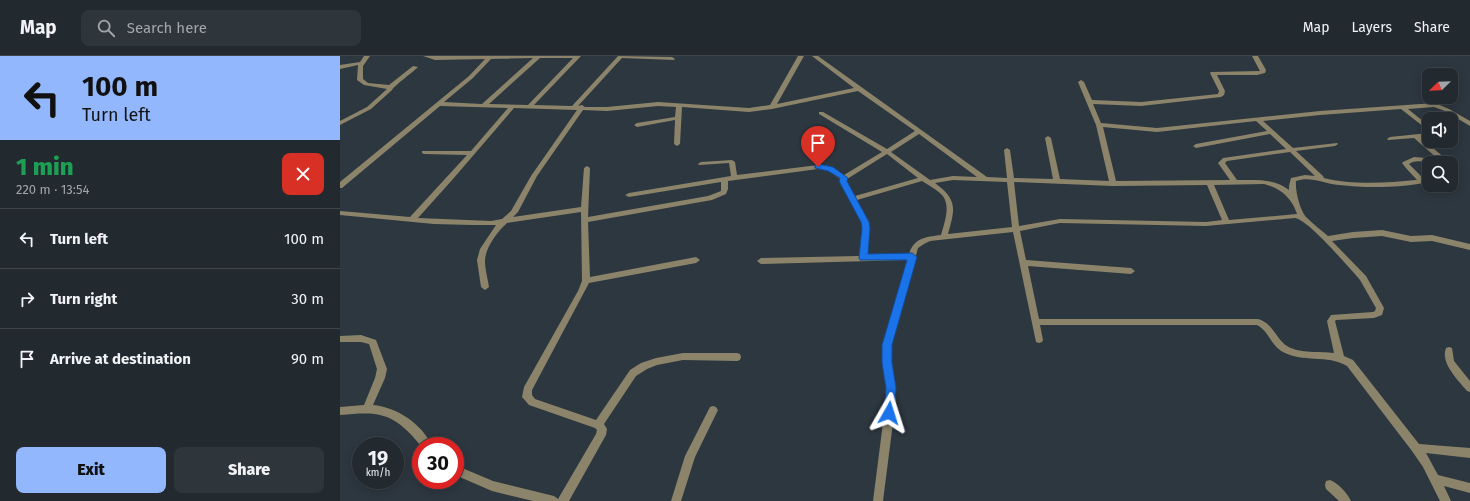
<!DOCTYPE html>
<meta charset="utf-8">
<style>
:root{--surface:#22292f;--page:#2e353b;--text:#f1f3f6;--muted:#a2a6aa;--line:#3f454b;--accent:#92b7fd}
body{margin:0;font-family:"Fira Sans",sans-serif;background:var(--page);color:var(--text);height:100vh;display:flex;flex-direction:column;font-size:15px;white-space:nowrap}
*{box-sizing:border-box;margin:0}
p{font-size:13px;color:var(--muted)}
.icon{flex:none;width:22px;height:22px;fill:none;stroke:currentColor;stroke-width:2;stroke-linecap:round;stroke-linejoin:round}
.map{position:relative;flex:1;overflow:hidden}
.drawer{display:flex;flex-direction:column;background:var(--surface);width:340px}
.drawer>*{flex:none}
.banner{background:#92b7fd;color:#111;overflow:hidden}
.needle{width:26px;rotate:247deg}
.buttons{position:absolute;left:1082px;top:12px;display:grid;gap:8px}
.buttons a{display:grid;place-items:center;width:36px;height:36px;border-radius:8px;background:var(--surface);box-shadow:0 2px 10px #0003,0 0 0 1px var(--line);font-size:20px}
.speed{position:absolute;left:12px;top:381px;display:flex;gap:8px;font-size:20px;font-weight:700;text-align:center}
.speed>*{display:grid;place-content:center;width:52px;height:52px;border-radius:50%;background:var(--surface);box-shadow:0 2px 10px #0003,0 0 0 1px var(--line);line-height:1}
.speed small{font-size:10px;font-weight:400}
.speed .limit{border:6px solid #d22;background:#fff;color:#111}
.pin{position:absolute;display:grid;place-items:center;width:34px;height:34px;color:#fff;margin:-41px -17px;border-radius:50% 50% 50% 0;rotate:-45deg;box-shadow:0 0 4px #0007}
.pin .icon{rotate:45deg}
.me{position:absolute;width:44px;margin:-22px;rotate:6deg;stroke-linejoin:round;filter:drop-shadow(0 0 3px #0008)}
.turn{display:flex;align-items:center;gap:14px;height:84px;padding:0 16px;font-size:18px}
.turn .icon{width:52px;height:52px;stroke-width:2.5}
.turn b{display:block;font-size:28px;line-height:34px}
.round{display:grid;place-items:center;flex:none;width:42px;height:42px;border-radius:8px;background:var(--page)}
.summary{display:flex;align-items:center;justify-content:space-between;height:68px;padding:0 16px}
h1{font-size:24px;font-weight:800;line-height:30px;color:#1e9e55}
.button{display:flex;gap:8px;margin-top:auto;padding:8px 16px}
.button a{flex:1;height:46px;border-radius:8px;background:var(--accent);color:#111;font-size:16px;font-weight:800;line-height:46px;text-align:center}
.button a+a{background:var(--page);color:var(--text)}
ul{padding:0;list-style:none}
li{display:flex;align-items:center;gap:12px;height:60px;padding:0 16px;border-top:1px solid var(--line)}
li div{flex:1}
li b{display:block;font-size:15px}
li em{font-style:normal}
header{display:flex;align-items:center;gap:24px;box-sizing:border-box;height:56px;padding:0 20px;background:var(--surface);border-bottom:1px solid var(--line)}
header strong{font-size:19px}
nav{display:flex;gap:22px;margin-inline-start:auto;font-size:14px}
.search{width:280px;height:36px;background:var(--page);display:flex;align-items:center;gap:10px;box-sizing:border-box;padding:0 14px;border-radius:8px;color:var(--muted);font-size:15px}
main{display:flex;flex:1;min-height:0}
.map>svg:first-child{display:block}
.lines{fill:none;stroke-linecap:round;stroke-linejoin:round}
.street{fill:#8c846a;fill-rule:evenodd}
.route{fill:#1a73e8;stroke:#114b97}
</style>
<header>
<strong>Map</strong>
<div class="search"><svg class="icon" aria-label="search" viewBox="0 0 24 24"><circle cx="10" cy="10" r="6"/><path d="M15 15l6 6"/></svg>Search here</div>
<nav><a>Map</a><a>Layers</a><a>Share</a></nav>
</header>
<main>
<section class="drawer">
<div class="banner">
<div class="turn"><svg class="icon" aria-label="left" viewBox="0 0 24 24"><path d="M17 20v-9H6M10 6l-5 5 5 5"/></svg><div><b>100 m</b>Turn left</div></div>
</div>
<div class="summary"><div><h1>1 min</h1><p>220 m · 13:54</p></div><a class="round" style="background:#d93025;color:#fff"><svg class="icon" aria-label="close" viewBox="0 0 24 24"><path d="M6 6l12 12M18 6L6 18"/></svg></a></div>
<ul>
<li><svg class="icon" aria-label="left" viewBox="0 0 24 24"><path d="M17 20v-9H6M10 6l-5 5 5 5"/></svg><div><b>Turn left</b></div><em>100 m</em></li>
<li><svg class="icon" aria-label="right" viewBox="0 0 24 24"><path d="M7 20v-9h11M14 6l5 5-5 5"/></svg><div><b>Turn right</b></div><em>30 m</em></li>
<li><svg class="icon" aria-label="arrive" viewBox="0 0 24 24"><path d="M6 21V4h12l-3 4 3 4H6"/></svg><div><b>Arrive at destination</b></div><em>90 m</em></li>
</ul>
<div class="button"><a>Exit</a><a>Share</a></div>
</section>
<div class="map">
<svg width="1130" height="445" viewBox="0 0 1130 445">
<rect width="100%" height="100%" fill="#2d373f"/>
<g class="lines">
<path class="street" d="M24,0H30L23,10V23L28,27L49,29L73,10L78,11C72,17 55,29 52,34L31,53L0,69V65L27,51L47,33L24,29L17,24L18,9L0,13V9L20,6Z
M83,0H241L194,49L232,50L278,0L332,1L335,3L334,4L282,2L238,50L242,49L245,51H267L318,46L409,52L430,49L458,0H464L437,48L514,32L472,0H478L647,121L667,122L664,94L667,92L670,94L674,122L713,123L705,82L708,80L711,82L720,123L769,125L756,69L738,26L741,24L744,26L752,44L801,46L878,38L879,35L870,17L871,16L920,15L912,0H918L926,14L925,17L917,19H877L885,35L884,39L881,41L801,50L753,48L761,67L817,72L980,55L1095,47L1109,53L1130,65V70L1105,55L1094,51L1068,53L1089,70V75L1061,53L980,59L923,65L953,92L997,87L998,88L995,90L956,95L983,120L984,122C1011,129 1047,127 1076,124H1077C1072,118 1066,113 1062,107L1063,106L1074,101L1098,103L1074,82L1048,84L1047,83L1050,81L1089,77V81L1081,82L1106,103C1095,113 1080,100 1069,108L1080,119L1084,125L1083,127C1060,132 1023,132 999,129C984,128 971,120 956,125C955,135 960,154 966,161C973,168 981,174 988,180L1013,176L1042,174L1071,180L1092,179L1130,188V194L1092,185L1071,186L1042,180L1013,182L992,185L1026,220L1044,252L1042,259L1034,262L996,264L995,265L1004,300L1013,304L1079,388L1130,392V402L1086,397L1098,419L1130,427V437L1104,430L1111,445H1100L1083,411L1072,395L1007,310C987,298 963,307 943,296C931,290 929,275 917,269H700L703,284L702,286L699,287L696,286L673,176L590,185L584,188L578,192L551,289L552,307L556,332V343L543,445H533L546,343V332L542,307L543,289L567,204L421,208L417,205L421,202L519,200L522,172L521,166L500,125V123L489,115L478,113L388,125V133L386,138L372,144L248,166L250,221L356,201L360,204L356,207L249,227L192,334V339L195,343L256,364L290,314L301,307L316,302L343,297H397L400,298L401,301L400,304L397,305L343,304L317,309L307,313L296,320L264,368L267,373L266,379L229,445H193L152,435L115,419V409L153,425L214,440L218,443L256,378L257,374L255,372L189,349L182,341L184,331L238,235L242,225L241,156L167,167C157,176 145,192 145,205C145,214 148,223 149,231L145,234L141,231L137,204L140,193L156,169H132L94,168L0,159V155L70,161L127,99L84,98L82,97V95H131L168,52L100,50L2,132H0V126L129,20L145,3L95,4ZM193,2L142,48L104,46L133,22L151,3ZM200,2H233L188,49L149,48ZM518,35L575,75L547,93L483,56H479V58L542,96L504,119L493,112L478,109L397,119L395,106L392,104L361,106L358,108L359,109L389,107L391,120L289,137L285,139L289,141L381,126V135L368,140L248,161L250,112L247,110L244,112L241,151L173,161L178,156L197,120L243,54L267,55L318,50L336,51L335,61L297,67L294,69L297,71L335,64L334,88L337,90L340,88L342,51L409,56L432,53ZM174,52L237,54L191,120L171,155L162,163L151,165L78,162L113,123ZM916,65L927,75L856,88L853,90L856,92L930,78L946,93L883,102L878,107L890,124L776,125L763,71L817,76ZM579,78L637,121L613,120L590,124L551,96ZM950,96L975,120L965,119L951,122L949,130V134C934,122 915,124 897,124L885,107L887,105ZM547,98L578,122L515,140L506,125L507,123ZM613,124L667,126L672,171L608,178C615,153 618,144 595,127ZM582,125C588,129 596,133 601,138C612,149 604,167 601,179C585,181 574,182 569,198L527,199L530,172L529,166L517,144ZM674,126L773,130L867,129L882,164L866,166L720,163L679,170ZM924,128C940,132 952,142 957,158L889,164L874,129ZM955,162C968,164 1003,205 1014,217L1020,224L1036,252L1035,255L1033,256L991,259L987,265L994,297C980,295 960,298 947,290C935,282 934,268 918,263H699L688,210L791,218L795,215L791,212L686,204L680,175L720,167L866,170Z
M21,279L36,284L47,313L45,322L33,349C57,351 82,368 92,390H81C54,357 41,355 0,359V351L24,349L35,322L37,313L29,288L21,286H0V280Z
M1109,291L1112,292L1114,305L1130,325V336L1127,335C1118,324 1100,307 1106,292Z
M373,350L376,351L378,354L355,401L341,445H331L345,400L370,351Z
M990,424C998,427 1008,438 1011,445H999L986,433L985,429L986,425Z"/>
</g>
<path class="route" d="M478,108L493,111L508,122L507,125L509,129L529,166L530,172L528,198L572,197L577,201L552,289V307L556,332L554,357L553,361L549,362L545,361L544,357L546,332L542,307V289L567,204H520L519,202L522,172L521,166L501,129L499,125L500,122L488,115L475,112V109Z"/>
</svg>
<div class="buttons">
<a><svg class="needle" viewBox="-14 -14 28 28"><path d="M0-13l5 13h-10z" fill="#e53935"/><path d="M0 13l5-13h-10z" fill="#a2a6aa"/></svg></a>
<a><svg class="icon" aria-label="sound" viewBox="0 0 24 24"><path d="M4 9h4l5-4v14l-5-4H4zM17 9q2 3 0 6"/></svg></a>
<a><svg class="icon" aria-label="search" viewBox="0 0 24 24"><circle cx="10" cy="10" r="6"/><path d="M15 15l6 6"/></svg></a>
</div>
<div class="speed"><div>19<small>km/h</small></div><div class="limit">30</div></div>
<div class="pin" style="left:478px;top:111px;background:#d93025"><svg class="icon" aria-label="arrive" viewBox="0 0 24 24"><path d="M6 21V4h12l-3 4 3 4H6"/></svg></div>
<svg class="me" style="left:549px;top:357px" viewBox="-20 -20 40 40"><path d="M0-17L14 15 0 8-14 15z" fill="#1a73e8" stroke="#fff" stroke-width="4"/></svg>
</div>
</main>
